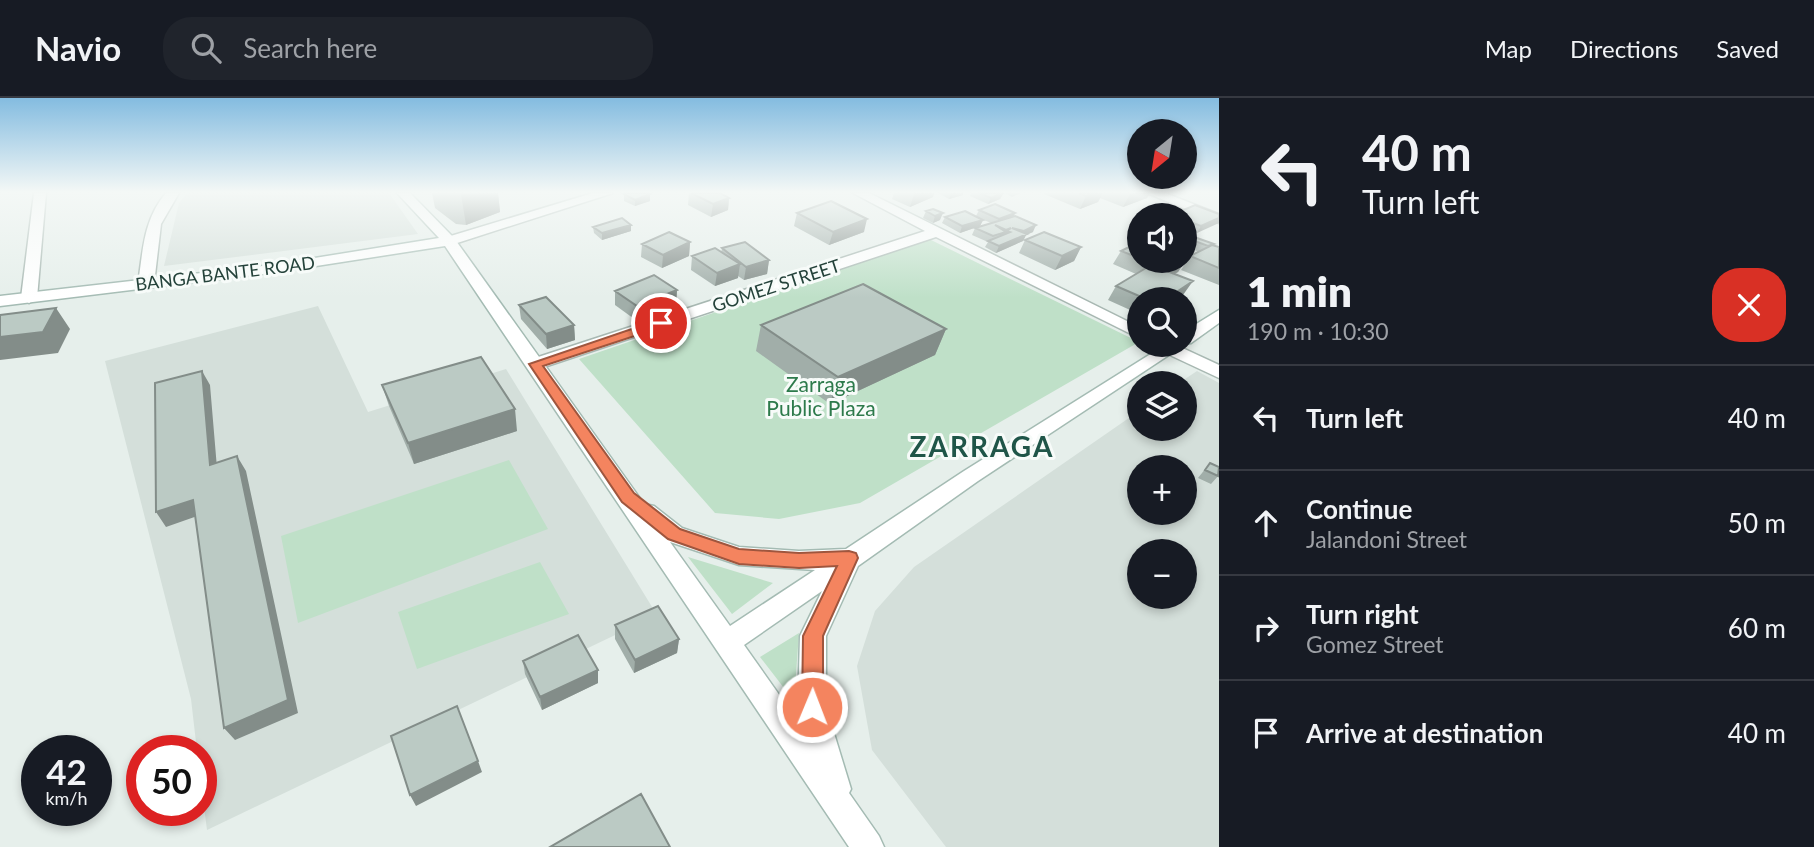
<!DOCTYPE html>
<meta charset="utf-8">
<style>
:root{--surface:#171b24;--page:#20242c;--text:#f1f3f6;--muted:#9ea1a6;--line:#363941}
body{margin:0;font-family:Lato,sans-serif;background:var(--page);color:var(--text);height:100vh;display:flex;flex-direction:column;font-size:26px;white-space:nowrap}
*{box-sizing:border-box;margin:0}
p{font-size:23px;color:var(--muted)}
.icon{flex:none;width:38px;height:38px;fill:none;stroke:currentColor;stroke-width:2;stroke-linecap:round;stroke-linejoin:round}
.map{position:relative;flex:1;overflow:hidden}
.sheet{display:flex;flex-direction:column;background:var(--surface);width:595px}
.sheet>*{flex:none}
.guide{background:#171b24;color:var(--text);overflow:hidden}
.needle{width:46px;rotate:210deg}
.fabs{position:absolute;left:1127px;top:21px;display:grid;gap:14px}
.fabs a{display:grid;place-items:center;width:70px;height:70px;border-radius:50%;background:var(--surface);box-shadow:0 4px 10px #0003;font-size:35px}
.speed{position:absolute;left:21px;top:637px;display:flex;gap:14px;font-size:35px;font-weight:700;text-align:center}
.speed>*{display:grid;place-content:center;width:91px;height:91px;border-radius:50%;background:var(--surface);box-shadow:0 4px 10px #0003;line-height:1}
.speed small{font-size:18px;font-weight:400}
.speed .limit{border:10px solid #d22;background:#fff;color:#111}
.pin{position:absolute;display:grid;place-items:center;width:60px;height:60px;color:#fff;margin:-30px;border:4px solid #fff;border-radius:50%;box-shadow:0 2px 7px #0007}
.me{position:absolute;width:77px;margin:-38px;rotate:1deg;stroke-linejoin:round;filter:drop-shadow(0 0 5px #0008)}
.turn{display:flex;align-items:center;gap:24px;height:147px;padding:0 28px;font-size:32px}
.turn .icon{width:91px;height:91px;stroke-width:2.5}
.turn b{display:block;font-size:49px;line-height:60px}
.round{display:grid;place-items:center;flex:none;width:74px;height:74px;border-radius:28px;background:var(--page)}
.overview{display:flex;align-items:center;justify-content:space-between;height:119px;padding:0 28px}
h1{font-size:42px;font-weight:800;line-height:52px}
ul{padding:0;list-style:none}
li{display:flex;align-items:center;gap:21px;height:105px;padding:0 28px;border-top:2px solid var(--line)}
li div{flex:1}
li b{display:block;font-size:26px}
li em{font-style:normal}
header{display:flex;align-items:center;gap:42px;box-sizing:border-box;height:98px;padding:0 35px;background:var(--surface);border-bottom:2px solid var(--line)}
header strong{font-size:33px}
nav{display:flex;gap:38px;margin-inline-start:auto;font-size:24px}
.search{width:490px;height:63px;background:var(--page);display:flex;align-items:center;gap:18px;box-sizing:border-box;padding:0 24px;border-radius:28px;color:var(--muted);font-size:26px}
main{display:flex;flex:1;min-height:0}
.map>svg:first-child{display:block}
.built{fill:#d4dfda;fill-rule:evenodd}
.green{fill:#bfe0c8}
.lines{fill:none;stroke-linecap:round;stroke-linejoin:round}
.street-casing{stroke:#a8b8b2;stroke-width:3}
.secondary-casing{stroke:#a4bbb3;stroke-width:3}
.street{fill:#fff;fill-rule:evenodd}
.secondary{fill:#fff;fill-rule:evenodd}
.wall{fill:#a1aea9}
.shaded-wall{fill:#838d89}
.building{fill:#bbcac4;stroke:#838d89;stroke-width:2}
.route{fill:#f4845f;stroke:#9f563e;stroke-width:2}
.labels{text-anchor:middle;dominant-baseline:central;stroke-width:6;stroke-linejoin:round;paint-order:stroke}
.far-street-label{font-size:18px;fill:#24423a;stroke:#f7fbf9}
.park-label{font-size:21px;fill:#2d7a4b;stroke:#f7fbf9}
.district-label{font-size:28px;font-weight:bold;letter-spacing:2px;fill:#1f5548;stroke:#f7fbf9}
</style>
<header>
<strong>Navio</strong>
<div class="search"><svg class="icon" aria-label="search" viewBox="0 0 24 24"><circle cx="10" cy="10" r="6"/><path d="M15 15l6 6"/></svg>Search here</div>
<nav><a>Map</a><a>Directions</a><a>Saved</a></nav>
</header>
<main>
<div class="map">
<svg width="1219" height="749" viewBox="0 0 1219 749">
<rect width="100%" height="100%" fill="#e6efeb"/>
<path class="built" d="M187,95H389L418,136L164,168L179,105Z
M318,208L368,314L506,271L657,517L207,732L201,685V653H197L191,601L105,263Z
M1197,273L1219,285V749H946L872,652L857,568L875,513L914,469L1139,313V331H1185V285H1179ZM1139,369H1185V415H1139ZM1139,453H1185V499H1139Z"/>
<path class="green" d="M929,141L1139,244L860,405L779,421L715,415L579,261Z
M509,362L548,431L298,525L281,438Z
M688,459L773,485L732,516Z
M540,464L569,516L417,571L398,514Z
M799,535L794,603L760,559Z"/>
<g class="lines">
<defs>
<path id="street" d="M34,95H46L37,200L29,205L21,200Z
M166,95H179L161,126L154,186L146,191L138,186C143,153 143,122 166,95Z
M593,95H613L454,146L449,147L442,143L444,140Z
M853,95H869L1139,229V240L936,139L541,270L535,271L526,266L529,262L925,133Z
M1147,95H1165L1219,116V125Z
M1154,247H1176L1219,267V280L1157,251Z"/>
<path id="secondary" d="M397,95H410L454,140L644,406L654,408L682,430L739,449L799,453L846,451L964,373L1165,247H1184L978,383L858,468L826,538V609L851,691L849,695L879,738L884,749H849L445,148L271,175L0,208V198L271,167L439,140ZM670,444L739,467L815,472L730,528ZM822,493L800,538L798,609L804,632L744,547Z
M1219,212V225L1191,245L1185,246V233Z"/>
</defs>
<use href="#street" class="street-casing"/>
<use href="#secondary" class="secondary-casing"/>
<use href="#street" class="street"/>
<use href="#secondary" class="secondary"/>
</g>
<path class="wall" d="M432,95H498L500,114L466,127L456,126L435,110Z
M689,95H720L729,100L728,112L711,119L688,107Z
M894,95H934L933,99L910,109L892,101Z
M938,95H963V97L949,101Z
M971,95H1021L1012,99L1005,95L1003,96L1000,101L988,106L970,98Z
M1044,95H1150L1147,100L1123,109L1100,100L1098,104L1080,111L1044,96Z
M624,96H650V103L635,108L624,103Z
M933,111L940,122L933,125L923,120L926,113Z
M979,112L1015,115L1014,118L1033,134L1026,137L1023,143L996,155L985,149L988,144L972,137L975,130L991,125L979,120L983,122L980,128L960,135L942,125L945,119L976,118Z
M797,115L864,134L829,147L794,128Z
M1219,116L1197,135L1185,130V117H1172Z
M593,129L631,133L602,142L594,135Z
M1025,142L1081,149L1074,163L1055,172L1019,155Z
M1192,142L1214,146L1213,147L1219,149V187L1181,172L1190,158L1199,154L1188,149Z
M690,144L689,158L662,170L641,159L642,146Z
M1139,144V163H1185L1187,160L1178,174L1174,176L1183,197L1177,201H1139V216L1108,202L1116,188L1136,176L1113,166L1121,153Z
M722,150L769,162L767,176L744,182L738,178V180L715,188L691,172L692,158L721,155Z
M677,192L676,206L637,223L615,207V193Z
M519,207L574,227L575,242L547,251L521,221Z
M761,227L946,231L935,257L830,306L756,253Z
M382,287L517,333L414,366L389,308Z
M1210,365L1219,377L1211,386L1198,380Z
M615,527L679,541L677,555L634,575L615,541Z
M523,563L598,572V585L542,612L525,576Z"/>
<path class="shaded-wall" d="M498,95L500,114L466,127L461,96Z
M917,95H934L933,99L910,109L914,96Z
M951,95H963V97L949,101Z
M1000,95H1005L1003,96L1000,101L988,106L991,100Z
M1095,95H1103L1098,104L1080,111L1086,98Z
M1133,95H1150L1147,100L1123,109L1130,96Z
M650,96V103L635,108V102Z
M729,100L728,112L711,119L713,106Z
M943,115L940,122L933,125L935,118Z
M1015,115L1012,122L996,128L999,121Z
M1219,120V125L1197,135L1201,128Z
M867,121L864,134L829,147L833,134Z
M983,122L980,128L960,135L962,128Z
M631,127V133L602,142V135Z
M1036,127L1033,134L1026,137L1023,143L996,155L999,148L1021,138L1024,133Z
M690,144L689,158L662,170L663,157Z
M1081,149L1074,163L1055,172L1062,158Z
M1187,160L1178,174L1157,185L1166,171L1182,163H1185V161Z
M769,162L767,176L744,182L746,169Z
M740,166L738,180L715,188L717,175Z
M1193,183L1183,197L1177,201H1166Z
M677,192L676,206L637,223V208Z
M56,210L70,231L58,255L0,262V239Z
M574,227L575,242L547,251L546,236Z
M946,231L935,257L830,306L838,279Z
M202,273L210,287L218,382L210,367Z
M515,311L517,333L414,366L408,345Z
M237,358L246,373L298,615L235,642L224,630Z
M193,402L203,416L166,429L156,414Z
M679,541L677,555L634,575L635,562Z
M598,572V585L542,612L540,599Z
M478,663L482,674L416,708L410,697Z"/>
<path class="building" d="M627,95H648L650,96L635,102L624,96Z
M691,95H720L729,100L713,106Z
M980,95H1002L991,100Z
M1079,95H1095L1086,98Z
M831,103L867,121L833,134L797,115Z
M995,106L1015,115L999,121L979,112Z
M1195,107L1219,116V120L1201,128L1185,122V117H1172Z
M933,111L943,115L935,118L926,113Z
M965,113L983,122L962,128L945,119Z
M1015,118L1036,127L1024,133L1012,130L1027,136L999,148L988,143L1010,134L1007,133L1011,130L1006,132L995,127L1006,134L993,138L975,130Z
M622,120L631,127L602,135L593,129Z
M669,134L690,144L663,157L642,146Z
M1044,134L1081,149L1062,158L1025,142Z
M1197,140L1214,146L1208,148L1192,142Z
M745,144L769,162L746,169L722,150Z
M1139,144V160L1121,153Z
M1212,147L1219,149V170L1190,158Z
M715,150L740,166L717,175L692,158Z
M1145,163H1182L1166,171Z
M1151,167L1193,183L1166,201H1146L1116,188Z
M654,177L677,192L637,208L615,193Z
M863,186L946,231L838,279L761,227Z
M546,199L574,227L546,236L519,207Z
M56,210L43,234L0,239V217Z
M481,259L515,311L408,345L382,287Z
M202,273L210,367L237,358L288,602L224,630L193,402L156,414L155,285Z
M1210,365L1219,369L1218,378L1205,372Z
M658,508L679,541L635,562L615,527Z
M578,537L598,572L540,599L523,563Z
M457,608L478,663L410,697L391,638Z
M641,696L670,749H550Z"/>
<linearGradient id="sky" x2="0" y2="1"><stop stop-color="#84bce0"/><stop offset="0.47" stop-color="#f4f8f6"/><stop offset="1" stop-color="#f4f8f6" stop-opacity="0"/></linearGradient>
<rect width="1219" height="200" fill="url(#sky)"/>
<path class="route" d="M661,221L665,222V228L543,268L634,395L680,431L739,451L799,455L849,453L856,455L858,460L823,538V609L820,616L812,619L805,616L802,609L803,538L837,468L799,470L739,466L668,441L622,404L529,266Z"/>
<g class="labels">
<g class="far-street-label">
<text transform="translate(225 175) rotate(-7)">BANGA BANTE ROAD</text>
<text transform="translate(776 187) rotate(-18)">GOMEZ STREET</text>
</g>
<g class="park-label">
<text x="821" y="285">Zarraga<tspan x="821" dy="24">Public Plaza</tspan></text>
</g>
<g class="district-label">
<text x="982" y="348">ZARRAGA</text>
</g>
</g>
</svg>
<div class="fabs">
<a><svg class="needle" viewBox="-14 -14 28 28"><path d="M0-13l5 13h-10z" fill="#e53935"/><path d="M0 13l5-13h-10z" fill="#9ea1a6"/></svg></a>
<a><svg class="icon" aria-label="sound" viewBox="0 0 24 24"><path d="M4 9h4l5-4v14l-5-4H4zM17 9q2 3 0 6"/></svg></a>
<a><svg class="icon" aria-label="search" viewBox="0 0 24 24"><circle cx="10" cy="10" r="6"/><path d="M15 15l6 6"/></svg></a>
<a><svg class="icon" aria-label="layers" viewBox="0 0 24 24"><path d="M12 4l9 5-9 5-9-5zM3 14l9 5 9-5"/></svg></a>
<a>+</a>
<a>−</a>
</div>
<div class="speed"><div>42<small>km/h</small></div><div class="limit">50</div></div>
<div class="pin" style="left:661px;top:225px;background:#d93025"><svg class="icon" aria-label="arrive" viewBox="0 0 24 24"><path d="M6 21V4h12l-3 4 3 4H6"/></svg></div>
<svg class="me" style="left:812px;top:609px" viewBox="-20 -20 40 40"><circle r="17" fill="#f4845f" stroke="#fff" stroke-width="3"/><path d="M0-11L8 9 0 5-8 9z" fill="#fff"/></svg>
</div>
<section class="sheet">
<div class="guide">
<div class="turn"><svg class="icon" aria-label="left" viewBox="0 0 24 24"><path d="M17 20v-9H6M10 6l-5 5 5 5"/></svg><div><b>40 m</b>Turn left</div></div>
</div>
<div class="overview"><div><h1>1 min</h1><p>190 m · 10:30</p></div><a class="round" style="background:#d93025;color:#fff"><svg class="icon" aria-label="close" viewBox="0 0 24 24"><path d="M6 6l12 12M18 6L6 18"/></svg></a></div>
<ul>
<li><svg class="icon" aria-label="left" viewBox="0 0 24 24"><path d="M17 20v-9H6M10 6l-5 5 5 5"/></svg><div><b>Turn left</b></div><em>40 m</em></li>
<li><svg class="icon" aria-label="ahead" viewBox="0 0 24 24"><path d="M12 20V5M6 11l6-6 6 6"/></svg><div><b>Continue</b><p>Jalandoni Street</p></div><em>50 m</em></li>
<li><svg class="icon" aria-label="right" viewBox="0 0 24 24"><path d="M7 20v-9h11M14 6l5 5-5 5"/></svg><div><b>Turn right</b><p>Gomez Street</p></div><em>60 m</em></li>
<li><svg class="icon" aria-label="arrive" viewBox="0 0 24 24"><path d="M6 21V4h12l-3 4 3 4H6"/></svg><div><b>Arrive at destination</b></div><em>40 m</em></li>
</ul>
</section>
</main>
